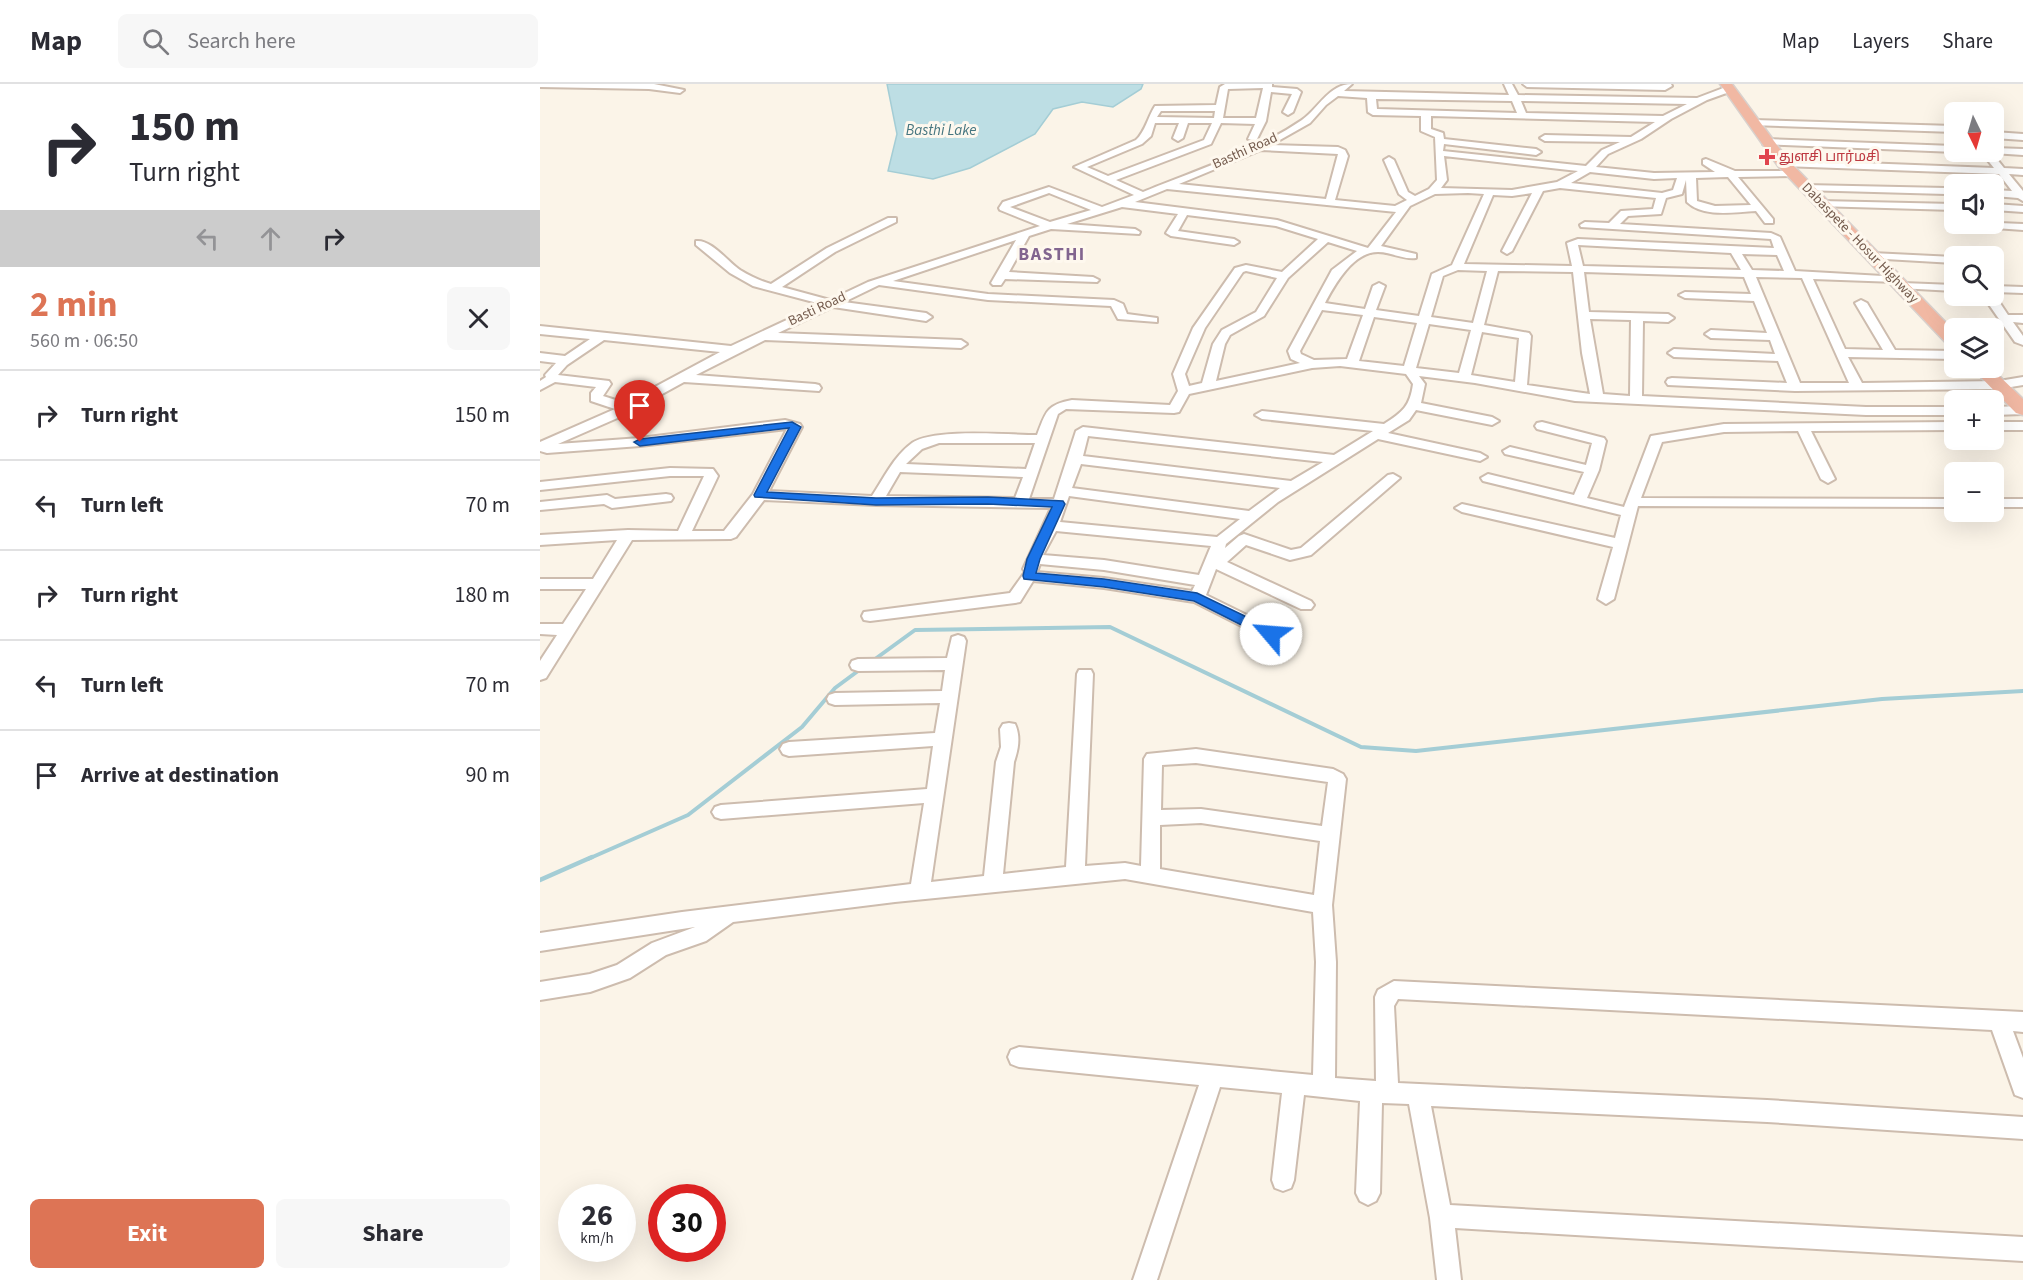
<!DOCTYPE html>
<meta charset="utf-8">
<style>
:root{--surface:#fff;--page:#f7f7f7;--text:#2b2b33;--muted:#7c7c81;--line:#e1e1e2;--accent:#dd7455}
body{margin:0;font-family:"Source Sans 3","Noto Sans Tamil",sans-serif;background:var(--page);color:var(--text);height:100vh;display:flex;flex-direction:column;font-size:22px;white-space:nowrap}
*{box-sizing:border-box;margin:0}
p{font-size:20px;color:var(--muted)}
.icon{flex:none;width:33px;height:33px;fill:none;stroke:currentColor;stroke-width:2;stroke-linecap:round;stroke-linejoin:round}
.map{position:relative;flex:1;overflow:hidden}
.sheet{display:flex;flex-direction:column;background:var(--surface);width:540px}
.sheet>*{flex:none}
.top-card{background:#fff;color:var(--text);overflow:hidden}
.needle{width:39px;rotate:175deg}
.controls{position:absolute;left:1404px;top:18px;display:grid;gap:12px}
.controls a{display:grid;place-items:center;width:60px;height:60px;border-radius:9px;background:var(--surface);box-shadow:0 6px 24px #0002;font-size:30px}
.speed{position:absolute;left:18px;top:1100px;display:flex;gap:12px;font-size:30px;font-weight:700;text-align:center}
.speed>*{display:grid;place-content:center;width:78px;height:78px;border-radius:50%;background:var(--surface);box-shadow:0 6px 24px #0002;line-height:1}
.speed small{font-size:15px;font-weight:400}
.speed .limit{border:9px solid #d22;background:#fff;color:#111}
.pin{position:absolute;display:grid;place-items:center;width:51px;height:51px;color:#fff;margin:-62px -26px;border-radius:50% 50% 50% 0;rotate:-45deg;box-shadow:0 0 6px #0007}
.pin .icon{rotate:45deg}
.me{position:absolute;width:66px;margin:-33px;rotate:297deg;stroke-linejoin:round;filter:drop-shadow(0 0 4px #0008)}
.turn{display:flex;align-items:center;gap:21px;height:126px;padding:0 30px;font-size:27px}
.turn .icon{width:78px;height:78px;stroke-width:2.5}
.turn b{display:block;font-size:42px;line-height:51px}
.lanes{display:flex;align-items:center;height:57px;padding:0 30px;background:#0003;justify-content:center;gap:30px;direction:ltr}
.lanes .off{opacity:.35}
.round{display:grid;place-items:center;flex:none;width:63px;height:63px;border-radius:9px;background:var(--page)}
.headline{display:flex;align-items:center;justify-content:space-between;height:102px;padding:0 30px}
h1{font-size:36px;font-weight:700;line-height:45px;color:var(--accent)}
.button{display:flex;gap:12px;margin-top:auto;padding:12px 30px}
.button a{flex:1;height:69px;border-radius:9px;background:var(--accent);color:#fff;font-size:24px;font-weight:700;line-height:69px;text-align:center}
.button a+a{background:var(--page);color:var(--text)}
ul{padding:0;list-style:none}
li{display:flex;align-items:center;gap:18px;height:90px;padding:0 30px;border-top:2px solid var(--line)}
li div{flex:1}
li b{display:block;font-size:22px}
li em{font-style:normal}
header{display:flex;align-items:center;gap:36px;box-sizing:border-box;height:84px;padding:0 30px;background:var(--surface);border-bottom:2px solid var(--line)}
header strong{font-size:28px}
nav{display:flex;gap:33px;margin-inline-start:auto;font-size:21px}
.search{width:420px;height:54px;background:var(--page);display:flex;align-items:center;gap:15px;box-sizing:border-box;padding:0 21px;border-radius:9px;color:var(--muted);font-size:22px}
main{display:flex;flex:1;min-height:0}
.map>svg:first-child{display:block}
.water{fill:#bddee4;stroke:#a4cdd5;stroke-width:1.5}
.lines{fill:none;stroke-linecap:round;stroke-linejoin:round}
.stream-far1{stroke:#a4cdd5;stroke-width:4}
.stream{stroke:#a4cdd5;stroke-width:4.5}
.minor-casing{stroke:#cdbcae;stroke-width:4}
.highway-casing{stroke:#d8d1cd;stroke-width:3}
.minor{fill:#fff;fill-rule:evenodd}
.highway{fill:#f1b8a3;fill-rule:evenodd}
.route{fill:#1a73e8;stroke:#114b97;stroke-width:1.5}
.health-dot{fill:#e0444e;stroke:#fef8ee;stroke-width:2}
.labels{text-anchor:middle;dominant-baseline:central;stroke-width:6;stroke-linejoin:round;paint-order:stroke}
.far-street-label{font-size:14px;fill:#745b4d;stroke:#fef8ee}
.far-health-label{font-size:14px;fill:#be3a42;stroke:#fef8ee;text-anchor:start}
.far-water-label{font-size:15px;font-style:italic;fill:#45757f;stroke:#fef8ee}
.far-district-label{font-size:18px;font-weight:bold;letter-spacing:1.5px;fill:#82658f;stroke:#fef8ee}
</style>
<header>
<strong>Map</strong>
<div class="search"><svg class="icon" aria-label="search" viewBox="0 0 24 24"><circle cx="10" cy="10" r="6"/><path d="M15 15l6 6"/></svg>Search here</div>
<nav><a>Map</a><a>Layers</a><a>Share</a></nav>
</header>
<main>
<section class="sheet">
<div class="top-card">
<div class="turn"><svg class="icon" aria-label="right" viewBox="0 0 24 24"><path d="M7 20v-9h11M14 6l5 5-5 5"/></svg><div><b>150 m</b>Turn right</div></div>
<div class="lanes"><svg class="icon off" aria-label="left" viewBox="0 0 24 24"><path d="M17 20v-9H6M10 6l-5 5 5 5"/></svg><svg class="icon off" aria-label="ahead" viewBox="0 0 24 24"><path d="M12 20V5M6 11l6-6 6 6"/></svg><svg class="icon" aria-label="right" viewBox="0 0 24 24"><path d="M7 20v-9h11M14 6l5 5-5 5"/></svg></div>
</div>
<div class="headline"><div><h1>2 min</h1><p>560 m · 06:50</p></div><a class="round"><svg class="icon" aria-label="close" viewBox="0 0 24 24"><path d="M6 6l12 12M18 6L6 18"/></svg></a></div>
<ul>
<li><svg class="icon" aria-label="right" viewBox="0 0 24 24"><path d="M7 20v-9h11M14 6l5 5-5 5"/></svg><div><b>Turn right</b></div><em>150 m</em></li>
<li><svg class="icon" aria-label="left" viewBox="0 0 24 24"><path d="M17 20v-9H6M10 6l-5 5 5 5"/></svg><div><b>Turn left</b></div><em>70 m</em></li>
<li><svg class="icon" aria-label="right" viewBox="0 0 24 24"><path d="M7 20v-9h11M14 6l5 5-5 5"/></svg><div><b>Turn right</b></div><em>180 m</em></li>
<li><svg class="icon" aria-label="left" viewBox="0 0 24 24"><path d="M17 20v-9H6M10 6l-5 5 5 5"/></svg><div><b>Turn left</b></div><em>70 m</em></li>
<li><svg class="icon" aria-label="arrive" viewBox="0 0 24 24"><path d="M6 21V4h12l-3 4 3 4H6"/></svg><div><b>Arrive at destination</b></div><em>90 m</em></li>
</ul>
<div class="button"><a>Exit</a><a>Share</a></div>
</section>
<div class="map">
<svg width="1483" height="1196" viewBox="0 0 1483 1196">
<rect width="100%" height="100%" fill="#fbf4e8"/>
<path class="water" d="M347,0H603L601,5L573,23L542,18L513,25L495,50L430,84L393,95L348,87L357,50Z"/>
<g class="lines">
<path class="stream-far1" d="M331,578L375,546L570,543L821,663L876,667L1342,615L1483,607
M48,775L148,731L262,643L295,604L322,584"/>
<path class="stream" d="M0,796L52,773"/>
<defs>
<path id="minor" d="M0,0H114L144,6L140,9L109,5L0,3Z
M685,0H732V3L757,5L761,8L753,28L748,31L743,28L752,10L731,8L726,37L716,57L708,55L715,40L681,39L671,60L576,96L603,108C656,86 715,68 762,36C779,24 789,0 812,0L804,7L969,11L964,0H972L978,11L1157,14L1186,3H1192V7L1167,16L1131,35L1101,55L1068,70L1056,83L1114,89L1175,88L1163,80V76L1166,75L1195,87H1256L1258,89L1253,92L1198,93L1233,135V139H1225L1216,127C1194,128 1164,134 1147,118L1146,96L1142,110L1126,114L1121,130L1088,132L1080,140L1231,149L1240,153L1255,187L1360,193L1362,195L1356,198L1273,195L1305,265L1343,266L1315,219L1321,216L1327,219L1355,266L1414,267V275L1308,273L1322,299L1459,297L1483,293V301L1459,305L1255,307L1128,301L1126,298L1128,295L1132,294L1247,299L1238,277L1134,273L1128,269L1134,265L1235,270L1230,256L1171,254L1165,250L1171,246L1227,249L1214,217L1145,214L1139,211L1145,208L1211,210L1204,193L1044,188L1049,228L1128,230L1134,234L1128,238L1103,237L1102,312L1326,323H1414V331H1326L1035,317L935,299L879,292L885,300L881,319L952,333L959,337L952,341L876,326L869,336L848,349L940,369L947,373L940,377L838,355L738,418L686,460L685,464L699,452L704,450L751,466L761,464L848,391L853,390L860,394L771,471L750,476L706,461L687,478L771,517L774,521L771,525H761L676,485L666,511L737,546L739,550L737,554H725L654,518L564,504L493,497L480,518L475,519L330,537L324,536L322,532L324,528L470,509L485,488L483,485L511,424L336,421L224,416L196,453L191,455L92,456L6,594L0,596V577L17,551L0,550V540H23L46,505H0V495H53L77,456L0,461V451L88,446L138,447L164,392H130L0,406V398L130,384L173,385L178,392L152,447H184L213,410L247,345L100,362L7,369L0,367V358L75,325L51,317V309L56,303L15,298L0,306V297L6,293L5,291L16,279L0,277V269L25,272L50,255L0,250V242L191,262L281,220L213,202L190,189L156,161V157C171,155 188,178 200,186C210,192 220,197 231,200L287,164L348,134H356V138L295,168L242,203L290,216L328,198L500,142L460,126L459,124L463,118L509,103L562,123L594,111L534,83L596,56C605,48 608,33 615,22L676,21L680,3ZM723,4L716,34H683L688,5ZM798,12L827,14L828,28L833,31L881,32V47L895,53L897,96L889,105L875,112L868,108L854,76L849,73L844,76L859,110L867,116L855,122L795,116L808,72L805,66L798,63L731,61L770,39L786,21ZM836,15L972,17L977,29L837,25ZM981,17L1147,20L1123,32L986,29ZM621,27H675L674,34L617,33ZM891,32L1115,38L1091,53L1005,51L1000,54L1005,57L1080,58L1062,66L1046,82L903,67L904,60L996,71L1001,68L996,65L904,55L903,49L891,45ZM615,39H639L633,54L638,57L643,54L648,39H672L664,56L568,92L547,83L602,60L611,52ZM721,66L798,70L786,115L639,100ZM904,72L1038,87L1017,98L972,106L901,104L907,96ZM1050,88L1114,95L1137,94L1133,106L1122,109L1031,99ZM1188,93L1211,121L1175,122L1157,117L1156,94ZM1020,104L1116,114L1113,125L1081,127L1069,139L1045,138L1040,141L1041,143L1231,155L1234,164L1038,155L1027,159L1032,182L924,180L953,111L972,112L992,109L962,167L967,170L972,167L1003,107ZM627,105L856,128L828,164L737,136L595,118ZM509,109L551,126L510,138L470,123ZM928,109L944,110L912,181L892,190L879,232L836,226L845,202L839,199L833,202L825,225L785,219C795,200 813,168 838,168C851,168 863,176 876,174V170L841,162L870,122L895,110ZM582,123L638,130L626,149L631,152L694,161L699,158L694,155L638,147L647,131L736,142L778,155L742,188L706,181L695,184L653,244L633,290L638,307L630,321L532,316C506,321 506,328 497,351C468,351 395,344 372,359C354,372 344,394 332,412L229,407L262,343L260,340L245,336L100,354L18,360L82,332L144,298L279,307L281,304L279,301L275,300L156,291L225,256L421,264L427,260L421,256L238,249L293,223L386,237L392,233L386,229L304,218L339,201L448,216L571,222L578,235L617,238V234L587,230L583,220L574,216L448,210L353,197L476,156L451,199L453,201H461L465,195L557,198L559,196L553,193L469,188L489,152L511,145L599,150L600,148L595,145L527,140ZM788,158L817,167L792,186L748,267L751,275L760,279L676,297L685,260L690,251L724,232L748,194ZM1038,161L1191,169L1201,186L1043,182ZM1202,170L1237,171L1244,187L1212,186ZM918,186L947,187L933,239L891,233L903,192ZM706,187L737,194L716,228L682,246L673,260L662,299L649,302L645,290L665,244L703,188ZM958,187L1033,188L1042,269L1050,310L987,301L991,252L989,249L944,241ZM1216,193L1262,194L1309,299H1260ZM782,226L823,231L807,275L774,276L761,270L760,267ZM834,233L877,239L864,282L819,277ZM1050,235L1091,236L1090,312L1063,310ZM889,240L931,246L919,289L876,284ZM942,248L979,254L975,298L931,291ZM64,256L180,268L85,319L63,312L71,300L69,297L18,291L27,281ZM800,282L866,290L873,300C870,322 863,328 844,340L722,327L715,331L722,335L833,347L794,371L543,343L536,347L514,415H489L518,330L526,325L634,329L639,328L649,310L772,284ZM548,352L783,378L751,397L543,372ZM399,359H495L486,385L366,380L382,365ZM541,380L740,404L709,427L532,404ZM360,388L483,393L475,414L346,412ZM529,412L700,435L677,453L520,438ZM516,447L671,462L659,491L564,476L503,471ZM500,480L564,486L655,501L652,507L564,494L497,488Z
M983,0H1131L1132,2L1125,6L987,3Z
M1214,36L1414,42V48L1211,41V37Z
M1454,48L1483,50V56L1454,54Z
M1226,55L1414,62L1415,68L1223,60V56Z
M1454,64L1483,65V71L1452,69L1464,84L1483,85V91L1469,90L1483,107V117L1478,114L1454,112V106L1472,107L1459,90L1243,82L1238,79L1243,76L1454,84L1441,68H1454Z
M1266,101L1406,104L1411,107L1406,110L1262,106V102Z
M1281,117L1414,120V126L1277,122V118Z
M1454,120L1483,122V128L1454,126Z
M1459,139L1483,140V146L1455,144V140Z
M1332,169L1414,173V179L1328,174V170Z
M1363,199L1414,201V207L1359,204L1357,202Z
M1454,202L1483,203V209L1454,208Z
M1454,210L1468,231H1483V239L1473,238L1483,252V261L1475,258L1443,212Z
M1483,322V330L1454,331V323Z
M1002,338L1064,354L1066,357L1059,386L1047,414L1084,423L1111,352L1184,340L1414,338V346L1271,347L1295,395L1288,399L1281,395L1258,347L1184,348L1122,358L1101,414L1414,415V423L1098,422L1074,515L1066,520L1058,515L1073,463L922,428L915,424L922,420L1075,454L1081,431L943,397L941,394L948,390L1034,411L1044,388L965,370L963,367L970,363L1046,381L1052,359L997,345L995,342L997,339Z
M1454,338H1483V346H1454Z
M126,410L131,411L133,414L131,417L72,424L64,420L0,426V418L67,411L75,415Z
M1454,415H1483V423H1454Z
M418,551L424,553L426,557L391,798L444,792L456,678L461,663L460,645L463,640L469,639L475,640C481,653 478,666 474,678L463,790L526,783L537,590L539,586H551L553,590L545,782L585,779L601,782L604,675L607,670L656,665L793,685L803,690L806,695L792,821L796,878L795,994L836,997L835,913L838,906L854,897L1483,928V948L1473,947L1483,974V1014L1475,1011L1452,946L858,915L854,922L858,999L1227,1016L1483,1033V1055L1227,1038L891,1022L910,1121L1483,1153V1177L915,1144L921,1196H897L890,1134L869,1020L842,1019L840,1109L836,1117L828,1121L820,1117L816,1109L820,1017L764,1011L754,1096L751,1104L743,1107L735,1104L732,1096L742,1009L680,1003L617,1196H593L659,1001L479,983L471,980L468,973L471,966L479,963L773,991L776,878L773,828L585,795L355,818L193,838L166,857L126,871L90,894L50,908L0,916V898L50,890L77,881L112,859L155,843L0,867V849L142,828L371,800L384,719L181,735L175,733L172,728L175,723L181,721L387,705L393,662L249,672L243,670L240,665L243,660L249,658L395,649L400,619L295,621L289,619L287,615L289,611L295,609L402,607L405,586L318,587L312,585L310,581L312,577L318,575L407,574L412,553ZM656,679L788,698L782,742L661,725L621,726L622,681ZM661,739L780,757L774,811L620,785V741Z"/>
<path id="highway" d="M1180,0H1192L1248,76L1414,247V262L1408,261L1238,82Z
M1432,284H1451L1483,315V331L1476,329Z"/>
</defs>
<use href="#minor" class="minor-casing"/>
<use href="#highway" class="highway-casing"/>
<use href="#minor" class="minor"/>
<use href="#highway" class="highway"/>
</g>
<path class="route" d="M252,338L261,343L227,408L336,414L448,413L523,417L525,420L500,475L496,489L564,495L657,509L736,547L738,550L731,555L727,554L654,517L564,503L484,495L483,492L487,475L512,423L448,420L336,421L215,413L214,411L249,344L100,362L94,358L100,355Z"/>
<path class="health-dot" d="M1224 64h6v6h6v6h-6v6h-6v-6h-6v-6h6z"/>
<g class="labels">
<g class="far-street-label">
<text transform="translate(705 67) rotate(-24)">Basthi Road</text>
<text transform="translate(1320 159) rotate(46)">Dabaspete - Hosur Highway</text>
<text transform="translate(277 225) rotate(-25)">Basti Road</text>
</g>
<g class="far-health-label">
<text x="1239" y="73">துளசி பார்மசி</text>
</g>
<g class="far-water-label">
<text x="401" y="46">Basthi Lake</text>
</g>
<g class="far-district-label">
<text x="512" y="170">BASTHI</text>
</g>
</g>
</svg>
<div class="controls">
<a><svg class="needle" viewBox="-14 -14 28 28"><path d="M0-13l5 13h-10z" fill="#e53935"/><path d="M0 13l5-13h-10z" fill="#7c7c81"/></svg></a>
<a><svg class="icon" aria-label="sound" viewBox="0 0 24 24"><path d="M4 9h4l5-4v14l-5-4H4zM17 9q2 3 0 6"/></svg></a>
<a><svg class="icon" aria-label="search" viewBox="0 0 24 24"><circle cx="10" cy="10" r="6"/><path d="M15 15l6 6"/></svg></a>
<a><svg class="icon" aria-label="layers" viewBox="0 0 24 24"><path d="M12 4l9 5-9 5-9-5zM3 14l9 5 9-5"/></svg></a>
<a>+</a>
<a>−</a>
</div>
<div class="speed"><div>26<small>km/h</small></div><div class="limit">30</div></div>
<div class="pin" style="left:100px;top:358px;background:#d93025"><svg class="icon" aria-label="arrive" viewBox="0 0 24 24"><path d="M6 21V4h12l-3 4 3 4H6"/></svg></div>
<svg class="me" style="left:731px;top:550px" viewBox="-20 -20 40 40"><circle r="19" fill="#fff"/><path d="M0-13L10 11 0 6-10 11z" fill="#1a73e8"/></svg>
</div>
</main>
